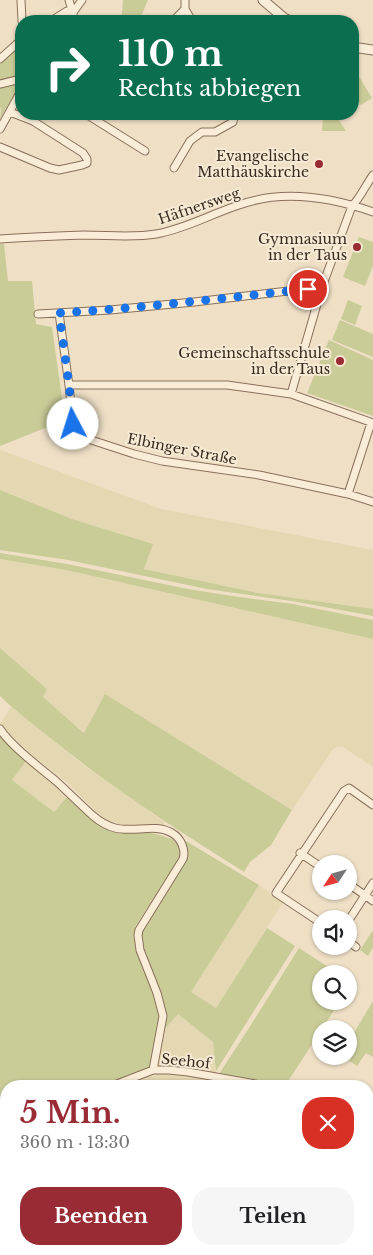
<!DOCTYPE html>
<html lang="de">
<meta charset="utf-8">
<style>
:root{--surface:#fff;--page:#f6f6f6;--text:#202124;--muted:#757577;--accent:#982b33}
body{margin:0;font-family:"Libre Baskerville",serif;background:var(--page);color:var(--text);height:100vh;display:flex;flex-direction:column;font-size:19px;white-space:nowrap}
*{box-sizing:border-box;margin:0}
p{font-size:16px;color:var(--muted)}
.icon{flex:none;width:28px;height:28px;fill:none;stroke:currentColor;stroke-width:2;stroke-linecap:round;stroke-linejoin:round}
.map{position:relative;flex:1;overflow:hidden}
.details{position:absolute;left:0px;top:1080px;width:374px;height:175px;display:flex;flex-direction:column;background:var(--surface);border-radius:20px 20px 0 0;box-shadow:0 1px 4px #0004}
.details>*{flex:none}
.guide{position:absolute;left:15px;top:15px;width:344px;height:105px;border-radius:20px;box-shadow:0 1px 4px #0004;background:#0b6e4f;color:#fff;overflow:hidden}
.needle{width:32px;rotate:234deg}
.tools{position:absolute;left:312px;top:855px;display:grid;gap:10px}
.tools a{display:grid;place-items:center;width:45px;height:45px;border-radius:50%;background:var(--surface);box-shadow:0 1px 4px #0004;font-size:25px}
.pin{position:absolute;display:grid;place-items:center;width:42px;height:42px;color:#fff;margin:-21px;border:2px solid #fff;border-radius:50%;box-shadow:0 1px 5px #0007}
.me{position:absolute;width:55px;margin:-28px;rotate:355deg;stroke-linejoin:round;filter:drop-shadow(0 0 4px #0008)}
.turn{display:flex;align-items:center;gap:18px;height:105px;padding:0 20px;font-size:22px}
.turn .icon{width:65px;height:65px;stroke-width:2.5}
.turn b{display:block;font-size:35px;line-height:42px}
.round{display:grid;place-items:center;flex:none;width:52px;height:52px;border-radius:20px;background:var(--page)}
.overview{display:flex;align-items:center;justify-content:space-between;height:85px;padding:0 20px}
h1{font-size:30px;font-weight:800;line-height:38px;color:var(--accent)}
.cta{display:flex;gap:10px;margin-top:auto;padding:10px 20px}
.cta a{flex:1;height:58px;border-radius:20px;background:var(--accent);color:#fff;font-size:20px;font-weight:800;line-height:58px;text-align:center}
.cta a+a{background:var(--page);color:var(--text)}
.map>svg:first-child{display:block}
.farmland{fill:#e4d8b2}
.green{fill:#cacc98}
.lines{fill:none;stroke-linecap:round;stroke-linejoin:round}
.minor-casing{stroke:#89705b;stroke-width:9}
.tertiary-casing{stroke:#89705b;stroke-width:11}
.minor{stroke:#f9edd8;stroke-width:7}
.tertiary{stroke:#f9edd8;stroke-width:9}
.route{stroke:#1a73e8;stroke-width:9;stroke-dasharray:0 16.2}
.poi-dot{fill:#982b33;stroke:#f6ead4;stroke-width:2}
.labels{text-anchor:middle;dominant-baseline:central;stroke-width:4;stroke-linejoin:round;paint-order:stroke}
.poi-label{font-size:14px;fill:#392a1f;stroke:#f6ead4;text-anchor:end}
.street-label{font-size:14px;fill:#392a1f;stroke:#f6ead4}
</style>
<div class="map">
<svg width="373" height="1255" viewBox="0 0 373 1255">
<rect width="100%" height="100%" fill="#eedfc5"/>
<path class="farmland" d="M0,450L161,509L373,550V609L258,593L144,569L152,544L72,519L0,490Z
M0,559L66,570L373,639V767L343,747H338L333,749L292,810L106,695L85,733L42,697L47,689L0,648Z
M11,707L83,765L165,822L163,825L125,827L108,821L95,811L69,784L11,738L0,724Z
M27,760L68,796L54,813L12,780Z
M259,885L283,902L216,1008L190,992Z
M177,1013L213,1042L216,1071L214,1079L248,1086H119L143,1078L157,1074V1061L163,1031Z
M6,1113V1249H30L29,1255H0V1114Z
M87,1249H130L133,1252L142,1255H73V1253H86Z
M242,1249H353L370,1255H244Z"/>
<path class="green" d="M123,0H148L139,21H119L122,14Z
M21,45V83L0,119L1,108L0,107V62Z
M358,75L372,98L361,105C359,102 357,101 355,99C350,95 352,84 353,78Z
M319,114H335L346,131H322L323,119Z
M359,237L373,242V266L365,286L343,277Z
M0,244H4L8,281H32L36,324L52,327L65,420L0,446Z
M348,300L362,306L355,325L341,319Z
M340,320L373,334V357L332,340Z
M329,340L373,360V416L307,393Z
M0,490L72,519L153,544L144,569L258,593L373,609V616L292,601L207,589L68,560L0,550Z
M0,553L67,564L188,589L232,596L293,604L373,620V639L66,570L0,559Z
M0,648L47,689L43,697L84,733L105,694L292,810L271,845L250,862L244,872C179,831 115,790 55,742C37,727 17,713 0,696Z
M0,733L27,760L12,780L54,812L68,796C78,806 92,823 105,829C117,835 131,831 144,832C156,833 166,837 177,841L181,856L135,927V941L139,954L157,1002L160,1020L155,1039L150,1068L99,1086H6V1106L0,1107Z
M181,838L259,885L191,992L216,1008L267,928L295,946L216,1071L213,1042L178,1014L163,1031L165,1023L164,1010L142,949L141,930L188,855L186,846Z
M373,930V948L368,956L360,950Z
M299,948L339,974H321V1001H340L285,1086L219,1074L249,1028Z
M373,1001V1057L366,1053L357,1066L342,1056H349V1041Z
M368,1111L373,1112V1255H370L353,1249H368Z
M30,1249H87L86,1253H73V1255H29Z
M134,1249H237L240,1255H142L133,1252Z"/>
<g class="lines">
<defs>
<path id="minor" d="M21,0L22,21
M69,0L73,14
M185,9L192,21
M51,21L67,11L73,14
M67,21L82,0
M173,21L185,9V0
M0,59L21,40
M0,84L21,79
M86,114L145,151
M0,129L21,91
M0,147L50,168L59,170L82,165L87,163V159L83,153L33,121L10,112
M174,168L190,141L202,132H215L233,122L234,114
M0,239C28,237 56,236 84,235C108,235 133,238 156,234C185,229 211,214 239,205C283,189 330,197 373,212
M59,313L69,385L73,424L76,433L82,437L134,454L162,461L259,475L348,494L373,502
M38,314L110,310L194,302L322,287
M69,385H227L291,394L373,423
M291,394L322,287L352,206C359,200 367,183 373,175
M348,494L371,423
M0,729C11,746 39,767 56,781C68,792 80,804 92,815C99,821 107,826 115,828C134,833 155,823 172,833C181,838 186,850 183,859L139,930L138,935L140,950L157,993L163,1016L153,1070
M300,853L321,867
M349,884L373,901
M349,920L373,883
M321,923L276,893L344,791L349,788L373,805
M349,942L356,947
M112,1086L153,1070H169L188,1072L267,1086
M368,1106L373,1107
M0,1110H6
M131,1255L132,1249"/>
<path id="tertiary" d="M263,0L284,18L290,21
M352,47L373,50"/>
</defs>
<use href="#minor" class="minor-casing"/>
<use href="#tertiary" class="tertiary-casing"/>
<use href="#minor" class="minor"/>
<use href="#tertiary" class="tertiary"/>
</g>
<g class="lines">
<path class="route" d="M73,424L69,385L59,313C142,308 225,298 308,289"/>
</g>
<g class="poi-dot">
<circle cx="319" cy="164" r="5"/>
<circle cx="357" cy="247" r="5"/>
<circle cx="340" cy="361" r="5"/>
</g>
<g class="labels">
<g class="poi-label">
<text x="309" y="156">Evangelische<tspan x="309" dy="16">Matthäuskirche</tspan></text>
<text x="347" y="239">Gymnasium<tspan x="347" dy="16">in der Taus</tspan></text>
<text x="330" y="353">Gemeinschaftsschule<tspan x="330" dy="16">in der Taus</tspan></text>
</g>
<g class="street-label">
<text transform="translate(199 206) rotate(-19)">Häfnersweg</text>
<text transform="translate(182 449) rotate(11)">Elbinger Straße</text>
<text transform="translate(186 1061) rotate(6)">Seehof</text>
</g>
</g>
</svg>
<div class="tools">
<a><svg class="needle" viewBox="-14 -14 28 28"><path d="M0-13l5 13h-10z" fill="#e53935"/><path d="M0 13l5-13h-10z" fill="#757577"/></svg></a>
<a><svg class="icon" aria-label="sound" viewBox="0 0 24 24"><path d="M4 9h4l5-4v14l-5-4H4zM17 9q2 3 0 6"/></svg></a>
<a><svg class="icon" aria-label="search" viewBox="0 0 24 24"><circle cx="10" cy="10" r="6"/><path d="M15 15l6 6"/></svg></a>
<a><svg class="icon" aria-label="layers" viewBox="0 0 24 24"><path d="M12 4l9 5-9 5-9-5zM3 14l9 5 9-5"/></svg></a>
</div>
<div class="pin" style="left:308px;top:289px;background:#d93025"><svg class="icon" aria-label="arrive" viewBox="0 0 24 24"><path d="M6 21V4h12l-3 4 3 4H6"/></svg></div>
<svg class="me" style="left:73px;top:424px" viewBox="-20 -20 40 40"><circle r="19" fill="#fff"/><path d="M0-13L10 11 0 6-10 11z" fill="#1a73e8"/></svg>
<div class="guide">
<div class="turn"><svg class="icon" aria-label="right" viewBox="0 0 24 24"><path d="M7 20v-9h11M14 6l5 5-5 5"/></svg><div><b>110 m</b>Rechts abbiegen</div></div>
</div>
<section class="details">
<div class="overview"><div><h1>5 Min.</h1><p>360 m · 13:30</p></div><a class="round" style="background:#d93025;color:#fff"><svg class="icon" aria-label="close" viewBox="0 0 24 24"><path d="M6 6l12 12M18 6L6 18"/></svg></a></div>
<div class="cta"><a>Beenden</a><a>Teilen</a></div>
</section>
</div>
